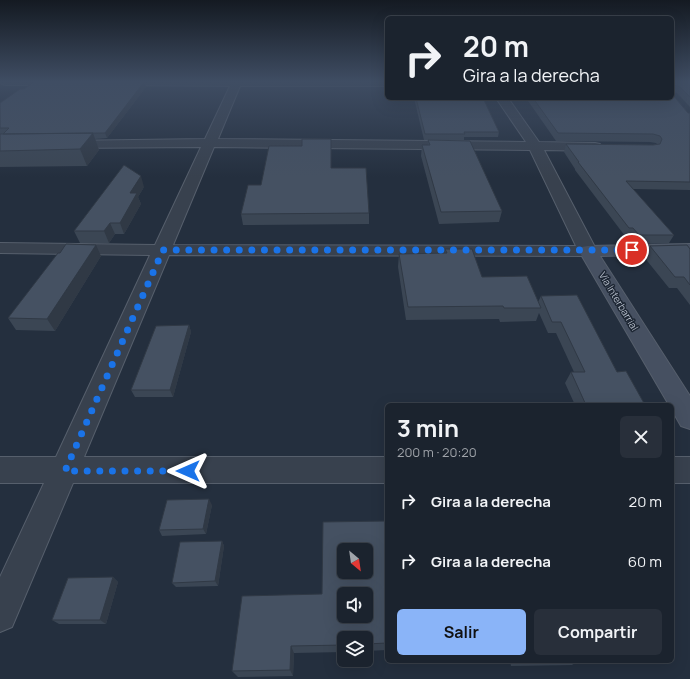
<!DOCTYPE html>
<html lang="es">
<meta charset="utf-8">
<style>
:root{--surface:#1b232e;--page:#282f3a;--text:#f1f3f6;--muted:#a0a4aa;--line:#39404a;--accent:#8ab4f8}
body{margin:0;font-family:Manrope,sans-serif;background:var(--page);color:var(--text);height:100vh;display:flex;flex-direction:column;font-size:15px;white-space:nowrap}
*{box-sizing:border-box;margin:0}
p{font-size:13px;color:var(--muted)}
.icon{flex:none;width:22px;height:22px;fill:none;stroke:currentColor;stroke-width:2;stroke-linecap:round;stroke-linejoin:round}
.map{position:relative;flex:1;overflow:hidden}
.drawer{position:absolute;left:385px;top:403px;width:289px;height:260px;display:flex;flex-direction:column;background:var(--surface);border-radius:6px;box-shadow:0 4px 16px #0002,0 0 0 1px var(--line)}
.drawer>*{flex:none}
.guide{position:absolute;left:385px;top:16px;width:289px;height:84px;border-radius:6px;box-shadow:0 4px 16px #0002,0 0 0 1px var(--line);background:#1b232e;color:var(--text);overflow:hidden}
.needle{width:26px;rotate:151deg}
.buttons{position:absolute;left:337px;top:543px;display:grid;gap:8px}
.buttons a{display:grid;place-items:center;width:36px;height:36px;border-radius:6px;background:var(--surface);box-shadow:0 4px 16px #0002,0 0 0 1px var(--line);font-size:20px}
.pin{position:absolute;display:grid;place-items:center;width:34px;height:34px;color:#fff;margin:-17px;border:2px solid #fff;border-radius:50%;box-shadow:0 1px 4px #0007}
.me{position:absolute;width:44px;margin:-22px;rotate:270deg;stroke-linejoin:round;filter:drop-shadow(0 0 3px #0008)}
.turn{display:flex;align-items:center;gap:14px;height:84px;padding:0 12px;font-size:18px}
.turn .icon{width:52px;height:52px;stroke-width:2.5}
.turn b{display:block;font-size:28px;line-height:34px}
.round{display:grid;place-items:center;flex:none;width:42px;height:42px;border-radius:6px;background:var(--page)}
.summary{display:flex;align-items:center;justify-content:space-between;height:68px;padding:0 12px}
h1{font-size:24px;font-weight:700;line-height:30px}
.cta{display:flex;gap:8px;margin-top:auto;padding:8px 12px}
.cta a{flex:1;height:46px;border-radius:6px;background:var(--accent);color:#111;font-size:16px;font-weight:700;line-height:46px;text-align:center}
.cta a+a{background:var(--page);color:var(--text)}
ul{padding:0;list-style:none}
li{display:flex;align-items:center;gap:12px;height:60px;padding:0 12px}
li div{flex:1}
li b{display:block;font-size:15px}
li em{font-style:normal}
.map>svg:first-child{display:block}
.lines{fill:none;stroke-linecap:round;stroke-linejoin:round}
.minor-casing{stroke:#565f6c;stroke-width:2}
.secondary-casing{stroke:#565f6c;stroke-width:2}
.minor{fill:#38414e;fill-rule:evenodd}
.secondary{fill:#465061;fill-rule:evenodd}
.wall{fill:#3b4654}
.shaded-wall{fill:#303945}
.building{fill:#455162;stroke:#303945;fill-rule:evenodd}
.route{stroke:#1a73e8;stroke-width:7;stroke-dasharray:0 12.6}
.labels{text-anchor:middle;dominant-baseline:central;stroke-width:3;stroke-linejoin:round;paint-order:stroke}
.street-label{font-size:10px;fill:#b4bcc9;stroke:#1d2633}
</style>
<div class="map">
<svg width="690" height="679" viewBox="0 0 690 679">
<rect width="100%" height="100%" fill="#242f3e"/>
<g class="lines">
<defs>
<path id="minor" d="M1,81H69V82L64,85H6L2,84Z
M387,81V86H240L218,139L526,142L496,98H508L539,142L595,143L600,144L602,147L600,150L595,151L544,150L597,251L594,255L588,256L169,255L84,457H387V483H73L12,627L0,632V577L44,483H0V457H56L150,255L0,253V243L155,245L201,147L67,148L62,147L60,144L62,141L205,139L230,86L114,85L110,84L109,81ZM214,147L530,150L576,246L173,245Z
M672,457H690V483H672Z"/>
<path id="secondary" d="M690,244V254L600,256L690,396V429L681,426L672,410V405H669L579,251L582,247L588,246Z"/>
</defs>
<use href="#minor" class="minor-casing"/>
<use href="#secondary" class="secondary-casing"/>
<use href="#minor" class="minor"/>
<use href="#secondary" class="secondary"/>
</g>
<path class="wall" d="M672,81H690V107L677,93L673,92Z
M144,82L146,87L107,138L95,139L99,150L87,166L0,167V134H3H0V103Z
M414,98H483L499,132L498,137H464V140H424Z
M526,98H672L688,113H690V190L633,189L674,235L669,243L635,244L629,236H625L575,170V169L564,152L566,144L653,145L657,144L656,143L650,142L556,141Z
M428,140L502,211L499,222L439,224L421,156L422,145H428Z
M331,168L369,213V224L243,225L241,214L261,185Z
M144,187L138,197L141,204L124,234H115L109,243H80L74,231Z
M650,246L690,249V305L677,288H669L644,257Z
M445,249L482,277L538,302L541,296L617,372L645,405H575L565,383L571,372H574L556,333H548L539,313L536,321L500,322L499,319L406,320L398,267L399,254L445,253Z
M60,253L101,256L55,331L16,330L8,318Z
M189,325L191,332L173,397H135L131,390Z
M212,505L206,534L162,536L159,530Z
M387,521V650L366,651V638H344V652L294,653L293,676L238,677L232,671L322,594Z
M222,541L224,546L218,586L176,587L172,583Z
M113,577L118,582L106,624H59L52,620Z
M510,661H578L572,665L511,666Z"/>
<path class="shaded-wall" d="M144,82L146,87L107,138L105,133Z
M93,133L99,150L87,166L80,149Z
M141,176L144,187L138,197L141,204L124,234L120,223L130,193Z
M110,223L115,234L109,243L104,231Z
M96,245L101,256L55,331L47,319Z
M189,325L191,332L173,397L170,390Z
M209,499L212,505L206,534L203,529Z
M222,541L224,546L218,586L215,581Z
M113,577L118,582L106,624L100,620Z
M291,646L294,653L293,676L290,670Z"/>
<path class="building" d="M35,81H37L144,82L105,133L3,134L9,128H0V103L20,89H24Z
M672,81H690V97L680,87L674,85V90L672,91Z
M672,94L688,113H690V182L626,181L674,235H639L633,228H629L578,162H579L566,144L653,145L660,144L662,139L660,136L653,134L558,133L533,98H672Z
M416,98H483L499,132H464L465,134H425Z
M93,133L80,149L0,151V134Z
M302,139H331V168H366L369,213L241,214L248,185H261L269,146H302Z
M428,140L470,141L502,211L441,212L422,145H430Z
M124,165L141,176L130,193H137L120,223H110L104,231H74Z
M66,244L96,245L47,319L8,318L58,253H60Z
M687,245L690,249V285L684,277H675L650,246Z
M445,249H472L482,277L527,276L541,308H504L503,306L408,307L399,254L447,253Z
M577,295L617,372L626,371L645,405H586L571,372H585L561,322H552L541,296Z
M189,325L170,390H131L156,326Z
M209,499L203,529L159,530L167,500Z
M387,521V643L366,644V638H344V645L291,646L290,670L232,671L242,596L322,594L323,522ZM344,550H366V572H344ZM344,594H366V616H344Z
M222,541L215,581L172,583L180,542Z
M113,577L100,620H52L68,578Z"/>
<linearGradient id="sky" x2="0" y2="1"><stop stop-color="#141a22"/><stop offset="0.46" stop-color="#3f4d63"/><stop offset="1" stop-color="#3f4d63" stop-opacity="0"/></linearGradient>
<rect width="690" height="177" fill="url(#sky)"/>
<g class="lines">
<path class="route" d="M188,471H65L163,250H632"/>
</g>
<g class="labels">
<g class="street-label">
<text transform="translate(619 301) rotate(59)">Vía Interbarrial</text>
</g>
</g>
</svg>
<div class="buttons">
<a><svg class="needle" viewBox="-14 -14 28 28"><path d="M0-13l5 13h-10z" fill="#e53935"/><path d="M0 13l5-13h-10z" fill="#a0a4aa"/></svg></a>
<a><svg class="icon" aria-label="sound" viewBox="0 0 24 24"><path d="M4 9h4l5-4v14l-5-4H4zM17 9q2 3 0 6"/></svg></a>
<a><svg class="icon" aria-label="layers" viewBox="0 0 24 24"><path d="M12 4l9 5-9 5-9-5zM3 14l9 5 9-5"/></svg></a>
</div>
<div class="pin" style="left:632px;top:250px;background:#d93025"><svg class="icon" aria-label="arrive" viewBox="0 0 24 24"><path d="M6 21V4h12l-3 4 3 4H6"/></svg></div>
<svg class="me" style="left:188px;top:471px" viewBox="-20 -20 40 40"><path d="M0-17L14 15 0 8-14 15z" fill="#1a73e8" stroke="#fff" stroke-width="4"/></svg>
<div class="guide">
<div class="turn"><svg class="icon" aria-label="right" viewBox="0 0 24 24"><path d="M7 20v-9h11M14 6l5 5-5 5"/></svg><div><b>20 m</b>Gira a la derecha</div></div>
</div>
<section class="drawer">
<div class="summary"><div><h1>3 min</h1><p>200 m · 20:20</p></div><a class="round"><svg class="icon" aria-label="close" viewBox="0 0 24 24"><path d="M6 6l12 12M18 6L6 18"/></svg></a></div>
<ul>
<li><svg class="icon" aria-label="right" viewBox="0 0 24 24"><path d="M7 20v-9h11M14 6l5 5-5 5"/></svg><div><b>Gira a la derecha</b></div><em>20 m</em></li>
<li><svg class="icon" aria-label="right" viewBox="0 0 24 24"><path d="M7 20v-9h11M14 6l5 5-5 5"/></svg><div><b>Gira a la derecha</b></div><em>60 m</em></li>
</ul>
<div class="cta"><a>Salir</a><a>Compartir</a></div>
</section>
</div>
